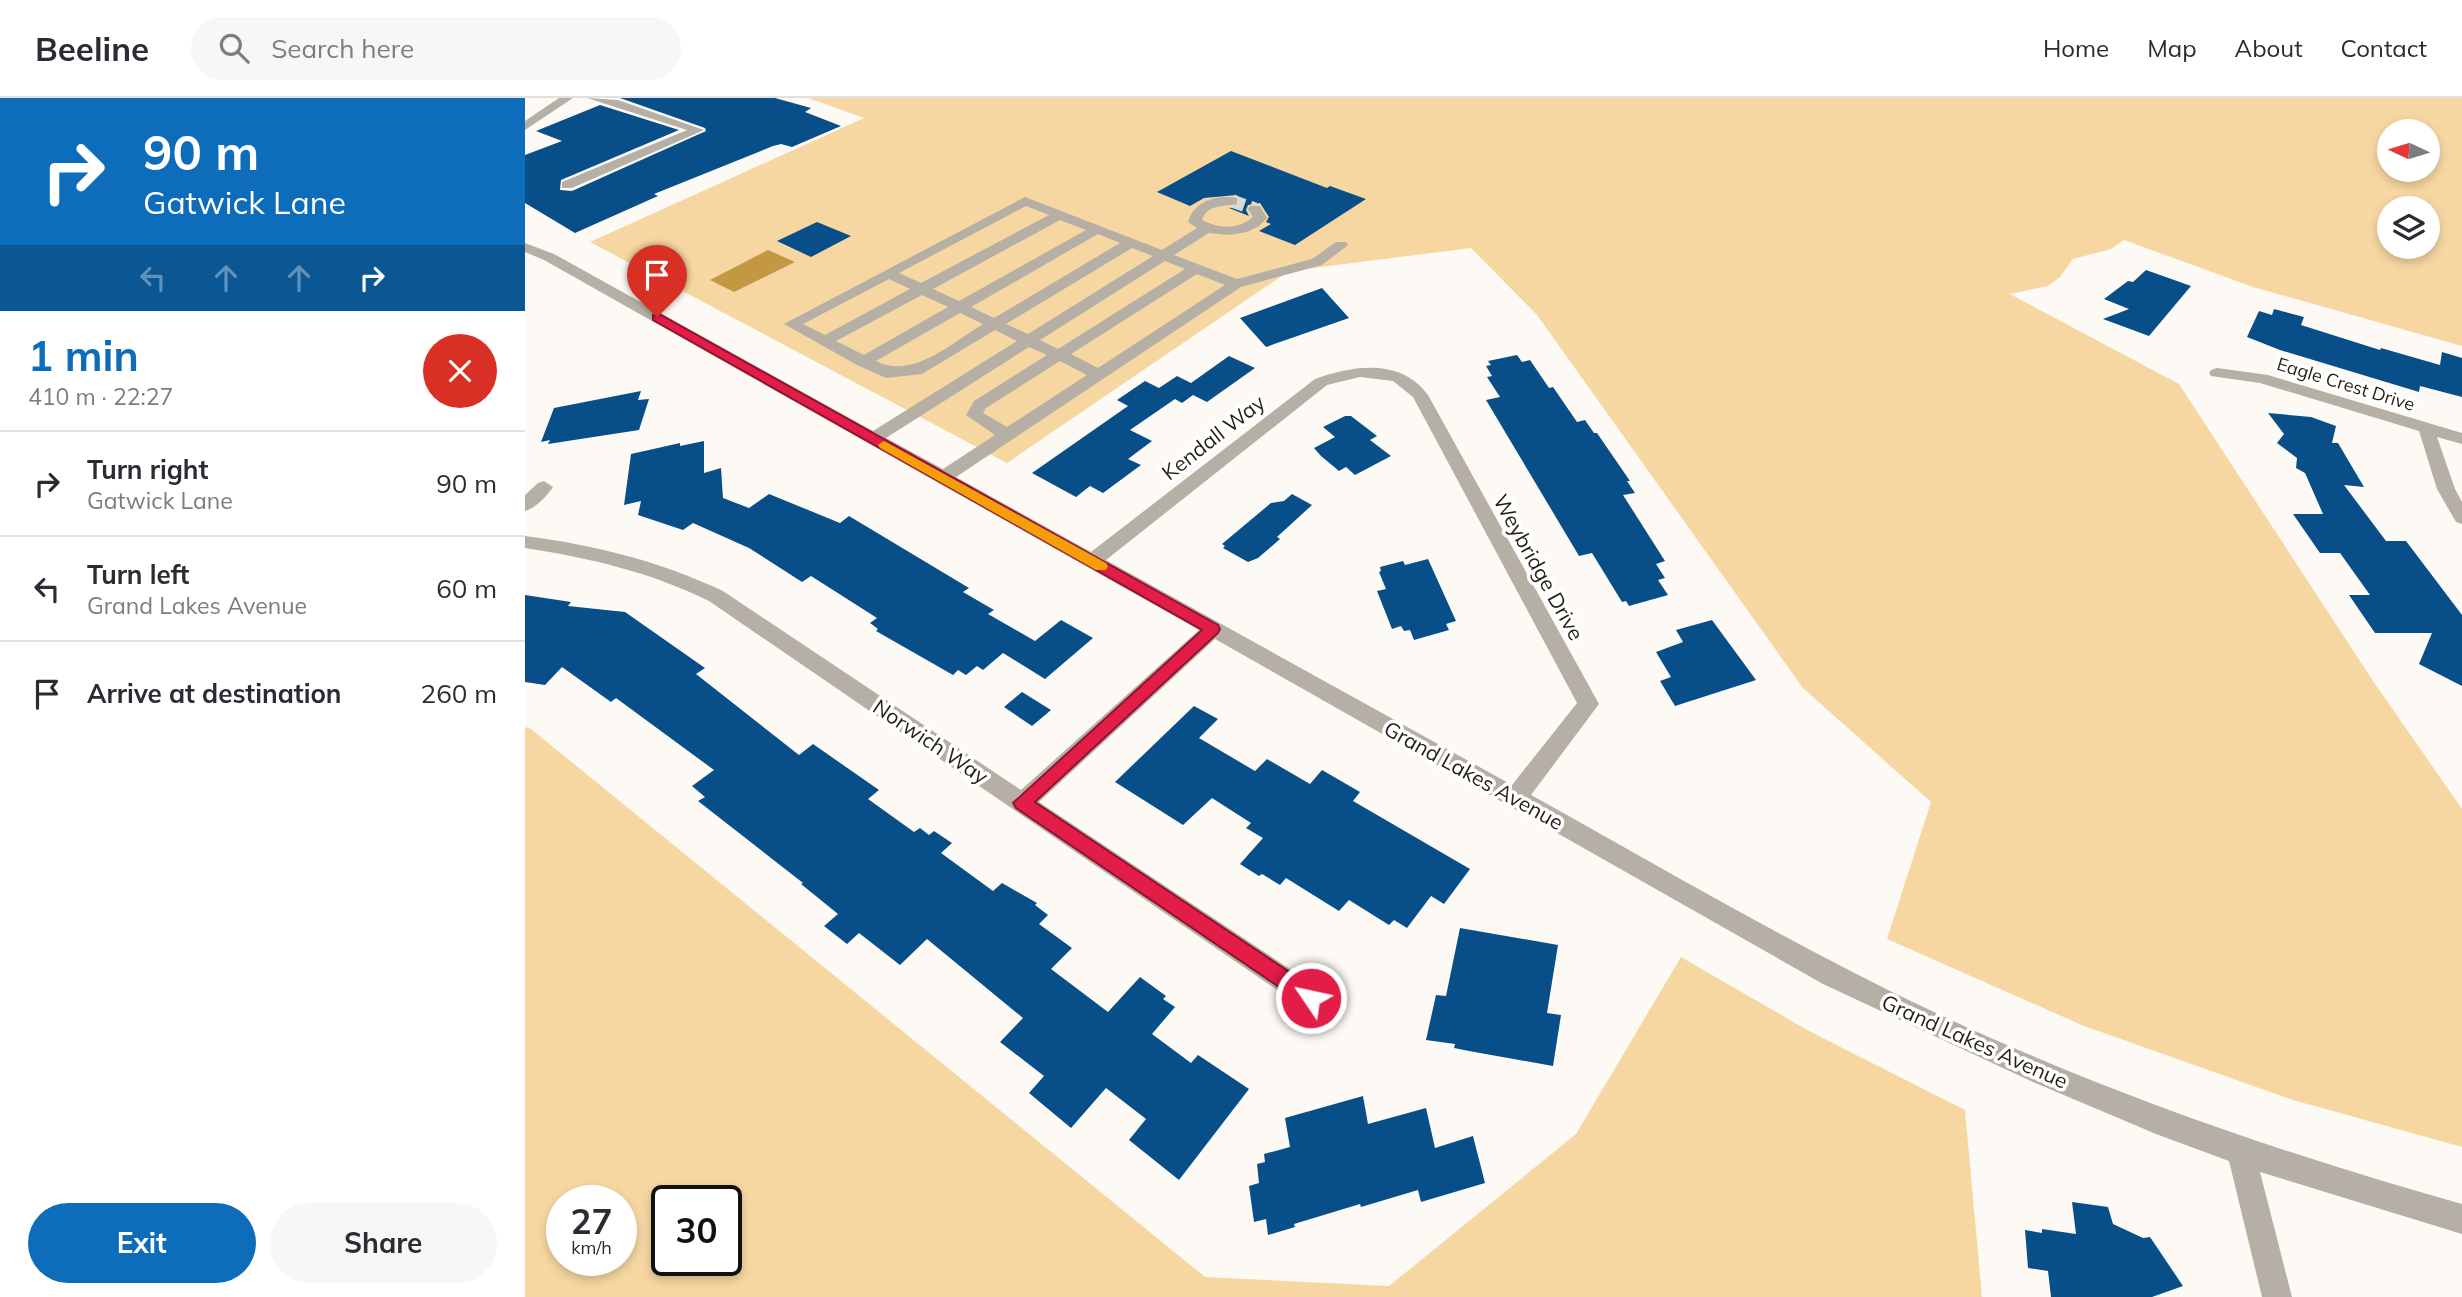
<!DOCTYPE html>
<meta charset="utf-8">
<style>
:root{--surface:#fff;--page:#f7f7f7;--text:#2b2b33;--muted:#7c7c81;--line:#e1e1e2;--accent:#0e6dba}
body{margin:0;font-family:Mulish,sans-serif;background:var(--page);color:var(--text);height:100vh;display:flex;flex-direction:column;font-size:26px;white-space:nowrap}
*{box-sizing:border-box;margin:0}
p{font-size:23px;color:var(--muted)}
.icon{flex:none;width:38px;height:38px;fill:none;stroke:currentColor;stroke-width:2;stroke-linecap:round;stroke-linejoin:round}
.map{position:relative;flex:1;overflow:hidden}
.details{display:flex;flex-direction:column;background:var(--surface);width:525px}
.details>*{flex:none}
.top-card{background:#0e6dba;color:#fff;overflow:hidden}
.needle{width:46px;rotate:274deg}
.buttons{position:absolute;left:1852px;top:21px;display:grid;gap:14px}
.buttons a{display:grid;place-items:center;width:63px;height:63px;border-radius:50%;background:var(--surface);box-shadow:0 4px 10px #0003;font-size:35px}
.speed{position:absolute;left:21px;top:1087px;display:flex;gap:14px;font-size:35px;font-weight:700;text-align:center}
.speed>*{display:grid;place-content:center;width:91px;height:91px;border-radius:50%;background:var(--surface);box-shadow:0 4px 10px #0003;line-height:1}
.speed small{font-size:18px;font-weight:400}
.speed .limit{border:4px solid #111;border-radius:10px;background:#fff;color:#111}
.pin{position:absolute;display:grid;place-items:center;width:60px;height:60px;color:#fff;margin:-72px -30px;border-radius:50% 50% 50% 0;rotate:-45deg;box-shadow:0 0 7px #0007}
.pin .icon{rotate:45deg}
.me{position:absolute;width:77px;margin:-38px;rotate:304deg;stroke-linejoin:round;filter:drop-shadow(0 0 5px #0008)}
.turn{display:flex;align-items:center;gap:24px;height:147px;padding:0 28px;font-size:32px}
.turn .icon{width:91px;height:91px;stroke-width:2.5}
.turn b{display:block;font-size:49px;line-height:60px}
.lanes{display:flex;align-items:center;height:66px;padding:0 28px;background:#0003;justify-content:center;gap:35px;direction:ltr}
.lanes .off{opacity:.35}
.round{display:grid;place-items:center;flex:none;width:74px;height:74px;border-radius:37px;background:var(--page)}
.overview{display:flex;align-items:center;justify-content:space-between;height:119px;padding:0 28px}
h1{font-size:42px;font-weight:700;line-height:52px;color:var(--accent)}
.button{display:flex;gap:14px;margin-top:auto;padding:14px 28px}
.button a{flex:1;height:80px;border-radius:42px;background:var(--accent);color:#fff;font-size:28px;font-weight:700;line-height:80px;text-align:center}
.button a+a{background:var(--page);color:var(--text)}
ul{padding:0;list-style:none}
li{display:flex;align-items:center;gap:21px;height:105px;padding:0 28px;border-top:2px solid var(--line)}
li div{flex:1}
li b{display:block;font-size:26px}
li em{font-style:normal}
header{display:flex;align-items:center;gap:42px;box-sizing:border-box;height:98px;padding:0 35px;background:var(--surface);border-bottom:2px solid var(--line)}
header strong{font-size:33px}
nav{display:flex;gap:38px;margin-inline-start:auto;font-size:24px}
.search{width:490px;height:63px;background:var(--page);display:flex;align-items:center;gap:18px;box-sizing:border-box;padding:0 24px;border-radius:38px;color:var(--muted);font-size:26px}
main{display:flex;flex:1;min-height:0}
.map>svg:first-child{display:block}
.green{fill:#f6d7a2;fill-rule:evenodd}
.water{fill:#c49742}
.building{fill:#084f89}
.lines{fill:none;stroke-linecap:round;stroke-linejoin:round}
.minor-tunnel{stroke:#dcd9d3;stroke-width:13;stroke-dasharray:13 6;stroke-linecap:butt}
.minor{fill:#b5afa5;fill-rule:evenodd}
.route{fill:#e11d48;stroke:#92132f;stroke-width:2}
.slow{fill:#f59e0b}
.labels{text-anchor:middle;dominant-baseline:central;stroke-width:7;stroke-linejoin:round;paint-order:stroke}
.far-street-label{font-size:18px;fill:#241e15;stroke:#fff}
.street-label{font-size:21px;fill:#241e15;stroke:#fff}
</style>
<header>
<strong>Beeline</strong>
<div class="search"><svg class="icon" aria-label="search" viewBox="0 0 24 24"><circle cx="10" cy="10" r="6"/><path d="M15 15l6 6"/></svg>Search here</div>
<nav><a>Home</a><a>Map</a><a>About</a><a>Contact</a></nav>
</header>
<main>
<section class="details">
<div class="top-card">
<div class="turn"><svg class="icon" aria-label="right" viewBox="0 0 24 24"><path d="M7 20v-9h11M14 6l5 5-5 5"/></svg><div><b>90 m</b>Gatwick Lane</div></div>
<div class="lanes"><svg class="icon off" aria-label="left" viewBox="0 0 24 24"><path d="M17 20v-9H6M10 6l-5 5 5 5"/></svg><svg class="icon off" aria-label="ahead" viewBox="0 0 24 24"><path d="M12 20V5M6 11l6-6 6 6"/></svg><svg class="icon off" aria-label="ahead" viewBox="0 0 24 24"><path d="M12 20V5M6 11l6-6 6 6"/></svg><svg class="icon" aria-label="right" viewBox="0 0 24 24"><path d="M7 20v-9h11M14 6l5 5-5 5"/></svg></div>
</div>
<div class="overview"><div><h1>1 min</h1><p>410 m · 22:27</p></div><a class="round" style="background:#d93025;color:#fff"><svg class="icon" aria-label="close" viewBox="0 0 24 24"><path d="M6 6l12 12M18 6L6 18"/></svg></a></div>
<ul>
<li><svg class="icon" aria-label="right" viewBox="0 0 24 24"><path d="M7 20v-9h11M14 6l5 5-5 5"/></svg><div><b>Turn right</b><p>Gatwick Lane</p></div><em>90 m</em></li>
<li><svg class="icon" aria-label="left" viewBox="0 0 24 24"><path d="M17 20v-9H6M10 6l-5 5 5 5"/></svg><div><b>Turn left</b><p>Grand Lakes Avenue</p></div><em>60 m</em></li>
<li><svg class="icon" aria-label="arrive" viewBox="0 0 24 24"><path d="M6 21V4h12l-3 4 3 4H6"/></svg><div><b>Arrive at destination</b></div><em>260 m</em></li>
</ul>
<div class="button"><a>Exit</a><a>Share</a></div>
</section>
<div class="map">
<svg width="1937" height="1199" viewBox="0 0 1937 1199">
<rect width="100%" height="100%" fill="#fdfaf5"/>
<path class="green" d="M283,0H1937V248L1728,189L1599,142L1586,151L1548,161L1535,179L1523,188L1485,196L1654,286L1848,583L1937,711V1049L1768,1002L1559,928L1362,841L1406,704L1278,590L1012,217L946,150L764,173L482,365L65,144L339,20ZM1864,33H1902V72H1864ZM1864,110H1902V149H1864Z
M0,629L6,631L680,1179L864,1188L1051,1036L1156,859L1284,933L1440,1012L1457,1199H0ZM37,1102H96V1162H37ZM142,1102H201V1162H142Z"/>
<path class="water" d="M243,152L270,164L209,194L185,182Z"/>
<path class="building" d="M95,0H250L286,10L280,14L316,28L267,49L256,46L248,48L129,96L133,98L50,135L0,105V57L37,43L11,33L75,7L154,32L36,82L35,92L47,93L181,33L180,30Z
M706,53L802,90L805,88L841,101L770,147L734,133L746,126L741,124L744,119L735,105L723,107L721,112L724,118L704,110L714,108L712,97L679,100L665,108L632,94Z
M292,124L326,138L286,159L252,143Z
M1621,172L1666,188L1624,238L1578,221L1604,211L1579,201L1603,183L1608,184Z
M797,190L824,220L741,249L715,220Z
M1749,211L1779,219L1776,227L1855,252L1856,250L1915,267L1917,254L1937,260V299L1895,288L1894,294L1755,252L1722,239L1734,213L1747,217Z
M992,257L997,264L1005,262L1024,290L1028,289L1052,324L1060,322L1069,335H1072L1105,383H1102L1110,395L1098,397L1140,463L1131,466L1140,480L1133,482L1143,497L1104,508L1101,503L1097,504L1067,455L1054,458L961,302L975,299L962,279L967,278L961,268L966,267L963,263Z
M704,258L730,270L682,304L668,297L657,305L650,301L605,332L627,343L603,361L616,367L578,395L565,388L551,399L507,375L603,308L592,302L620,283L634,290L652,278L666,285Z
M116,293L113,302L124,301L114,332L23,346L25,342L16,344L29,310Z
M1743,315L1786,319L1811,328L1807,345H1813L1839,389L1819,387L1861,443H1881L1937,517V588L1894,566L1907,535H1850L1824,497H1845L1815,455H1795L1768,416H1798L1780,375L1771,370L1772,360L1752,345L1759,336Z
M820,318H826L852,338L845,342L866,358L830,377L821,369L814,373L796,358L789,350L810,339L798,329Z
M179,343V375L196,370L198,400L224,410L244,396L315,425L324,418L444,490L438,494L469,512L463,516L510,543L536,522L568,540L520,581L478,555L458,572L452,568L441,577L433,572L428,577L351,533L353,531L345,525L352,520L286,478L277,484L224,450L168,425L158,432L113,417L116,403L99,407L106,356L155,345V348Z
M767,396L787,407L752,439L755,441L733,460L723,464L698,450L700,448L697,446L746,405L759,403Z
M903,461L931,523L921,526L924,532L889,542L885,532L879,533L876,528L867,531L852,493L861,491L854,474L856,473L855,469L878,463L880,467Z
M0,497L46,504L43,508L100,514L180,570L171,576L274,657L288,646L354,692L343,701L389,734L395,730L404,737L409,733L427,745L416,755L468,793L477,785L512,805L510,807L523,817L514,826L547,850L526,871L583,914L615,879L641,898L638,901L650,909L627,936L666,965L673,957L724,991L654,1082L604,1042L621,1021L581,990L546,1030L504,995L519,978L475,944L498,920L402,841L375,867L334,835L322,846L299,828L313,816L276,786L278,785L173,703L180,699L167,688L189,672L91,600L86,604L37,569L20,587L0,584Z
M1187,522L1231,582L1150,608L1135,583L1146,579L1131,554L1158,544L1151,532Z
M497,594L526,612L507,628L479,609Z
M669,608L693,621L674,640L730,673L742,661L785,686L797,672L835,694L828,703L945,771L919,806L906,798L882,830L869,822L864,827L824,802L814,813L761,780L755,787L737,776L734,778L715,766L738,740L721,730L726,725L687,700L658,727L590,684Z
M935,830L1033,847L1022,915L1036,917L1028,968L944,953L929,950L930,946L901,942L911,897L921,898Z
M838,998L843,1026L901,1010L910,1050L948,1038L960,1085L896,1104L893,1092L836,1109L835,1106L769,1126L770,1129L743,1137L741,1121L729,1124L724,1088L734,1085L732,1066L740,1064L739,1056L765,1049L760,1020Z
M1547,1104L1583,1109L1588,1126L1618,1140L1625,1139L1658,1188L1627,1199H1526L1523,1173L1503,1170L1500,1132L1517,1135V1131L1551,1136Z"/>
<g class="lines">
<path class="minor-tunnel" d="M707,103L730,111"/>
<path class="minor" d="M34,0H48L0,32V23Z
M62,0L93,2L179,32L47,90H37V84L162,32Z
M500,99L637,152L672,130L663,124C669,103 692,96 712,100V106C697,109 683,106 677,122C694,131 713,132 728,119L723,111L725,108H735L742,120L734,128L722,134L704,137L684,135L649,157L712,181L787,161L811,144H821L823,147L797,167L716,189L431,379L566,454L790,281C828,267 876,260 903,297L1074,606L1006,697C1109,754 1211,814 1316,868C1514,971 1723,1046 1937,1106V1136L1735,1074L1767,1199H1737L1704,1063L1631,1036L1508,984L1298,886L690,541L514,704L795,891L799,900L795,909L786,912L777,909L184,503C125,474 65,460 0,450V438C70,447 134,463 198,493L496,692L674,532L19,162L0,154V145L29,156L348,333L492,243L470,232L397,276L361,280L332,267L259,226ZM501,108L524,117L396,185L374,175ZM535,122L561,132L434,203L408,191ZM573,136L595,145L469,220L446,209ZM607,150L628,158L503,236L481,226ZM640,163L660,171L533,251L515,242ZM672,176L700,187L573,270L546,256ZM364,181L385,191L300,237L278,226ZM397,197L423,209L339,257L311,243ZM435,215L458,226C427,245 387,282 351,263ZM504,249L522,257L449,303L441,317L470,337L418,371L361,340ZM535,263L562,277L482,329L458,315L461,310ZM835,279L868,283L888,299L1052,605L987,687L581,462L802,287Z
M1692,270L1743,277L1937,335V346L1912,339L1930,391L1937,404V426L1931,424L1912,391L1894,333L1735,285L1686,278L1684,275L1686,272Z
M19,383L28,389C22,398 11,410 0,413V397L13,385Z"/>
</g>
<path class="route" d="M128,217H136L693,527L695,531L693,535L510,704L793,893L796,900L793,906L786,909L779,906L491,710L488,705L677,532L128,222Z"/>
<path class="slow" d="M359,343L581,465L583,468L581,472H571L355,350L353,347Z"/>
<g class="labels">
<g class="far-street-label">
<text transform="translate(1821 286) rotate(17)">Eagle Crest Drive</text>
</g>
<g class="street-label">
<text transform="translate(688 339) rotate(-38)">Kendall Way</text>
<text transform="translate(1014 469) rotate(61)">Weybridge Drive</text>
<text transform="translate(406 643) rotate(34)">Norwich Way</text>
<text transform="translate(949 677) rotate(29)">Grand Lakes Avenue</text>
<text transform="translate(1450 943) rotate(24)">Grand Lakes Avenue</text>
</g>
</g>
</svg>
<div class="buttons">
<a><svg class="needle" viewBox="-14 -14 28 28"><path d="M0-13l5 13h-10z" fill="#e53935"/><path d="M0 13l5-13h-10z" fill="#7c7c81"/></svg></a>
<a><svg class="icon" aria-label="layers" viewBox="0 0 24 24"><path d="M12 4l9 5-9 5-9-5zM3 14l9 5 9-5"/></svg></a>
</div>
<div class="speed"><div>27<small>km/h</small></div><div class="limit">30</div></div>
<div class="pin" style="left:132px;top:219px;background:#d93025"><svg class="icon" aria-label="arrive" viewBox="0 0 24 24"><path d="M6 21V4h12l-3 4 3 4H6"/></svg></div>
<svg class="me" style="left:786px;top:900px" viewBox="-20 -20 40 40"><circle r="17" fill="#e11d48" stroke="#fff" stroke-width="3"/><path d="M0-11L8 9 0 5-8 9z" fill="#fff"/></svg>
</div>
</main>
